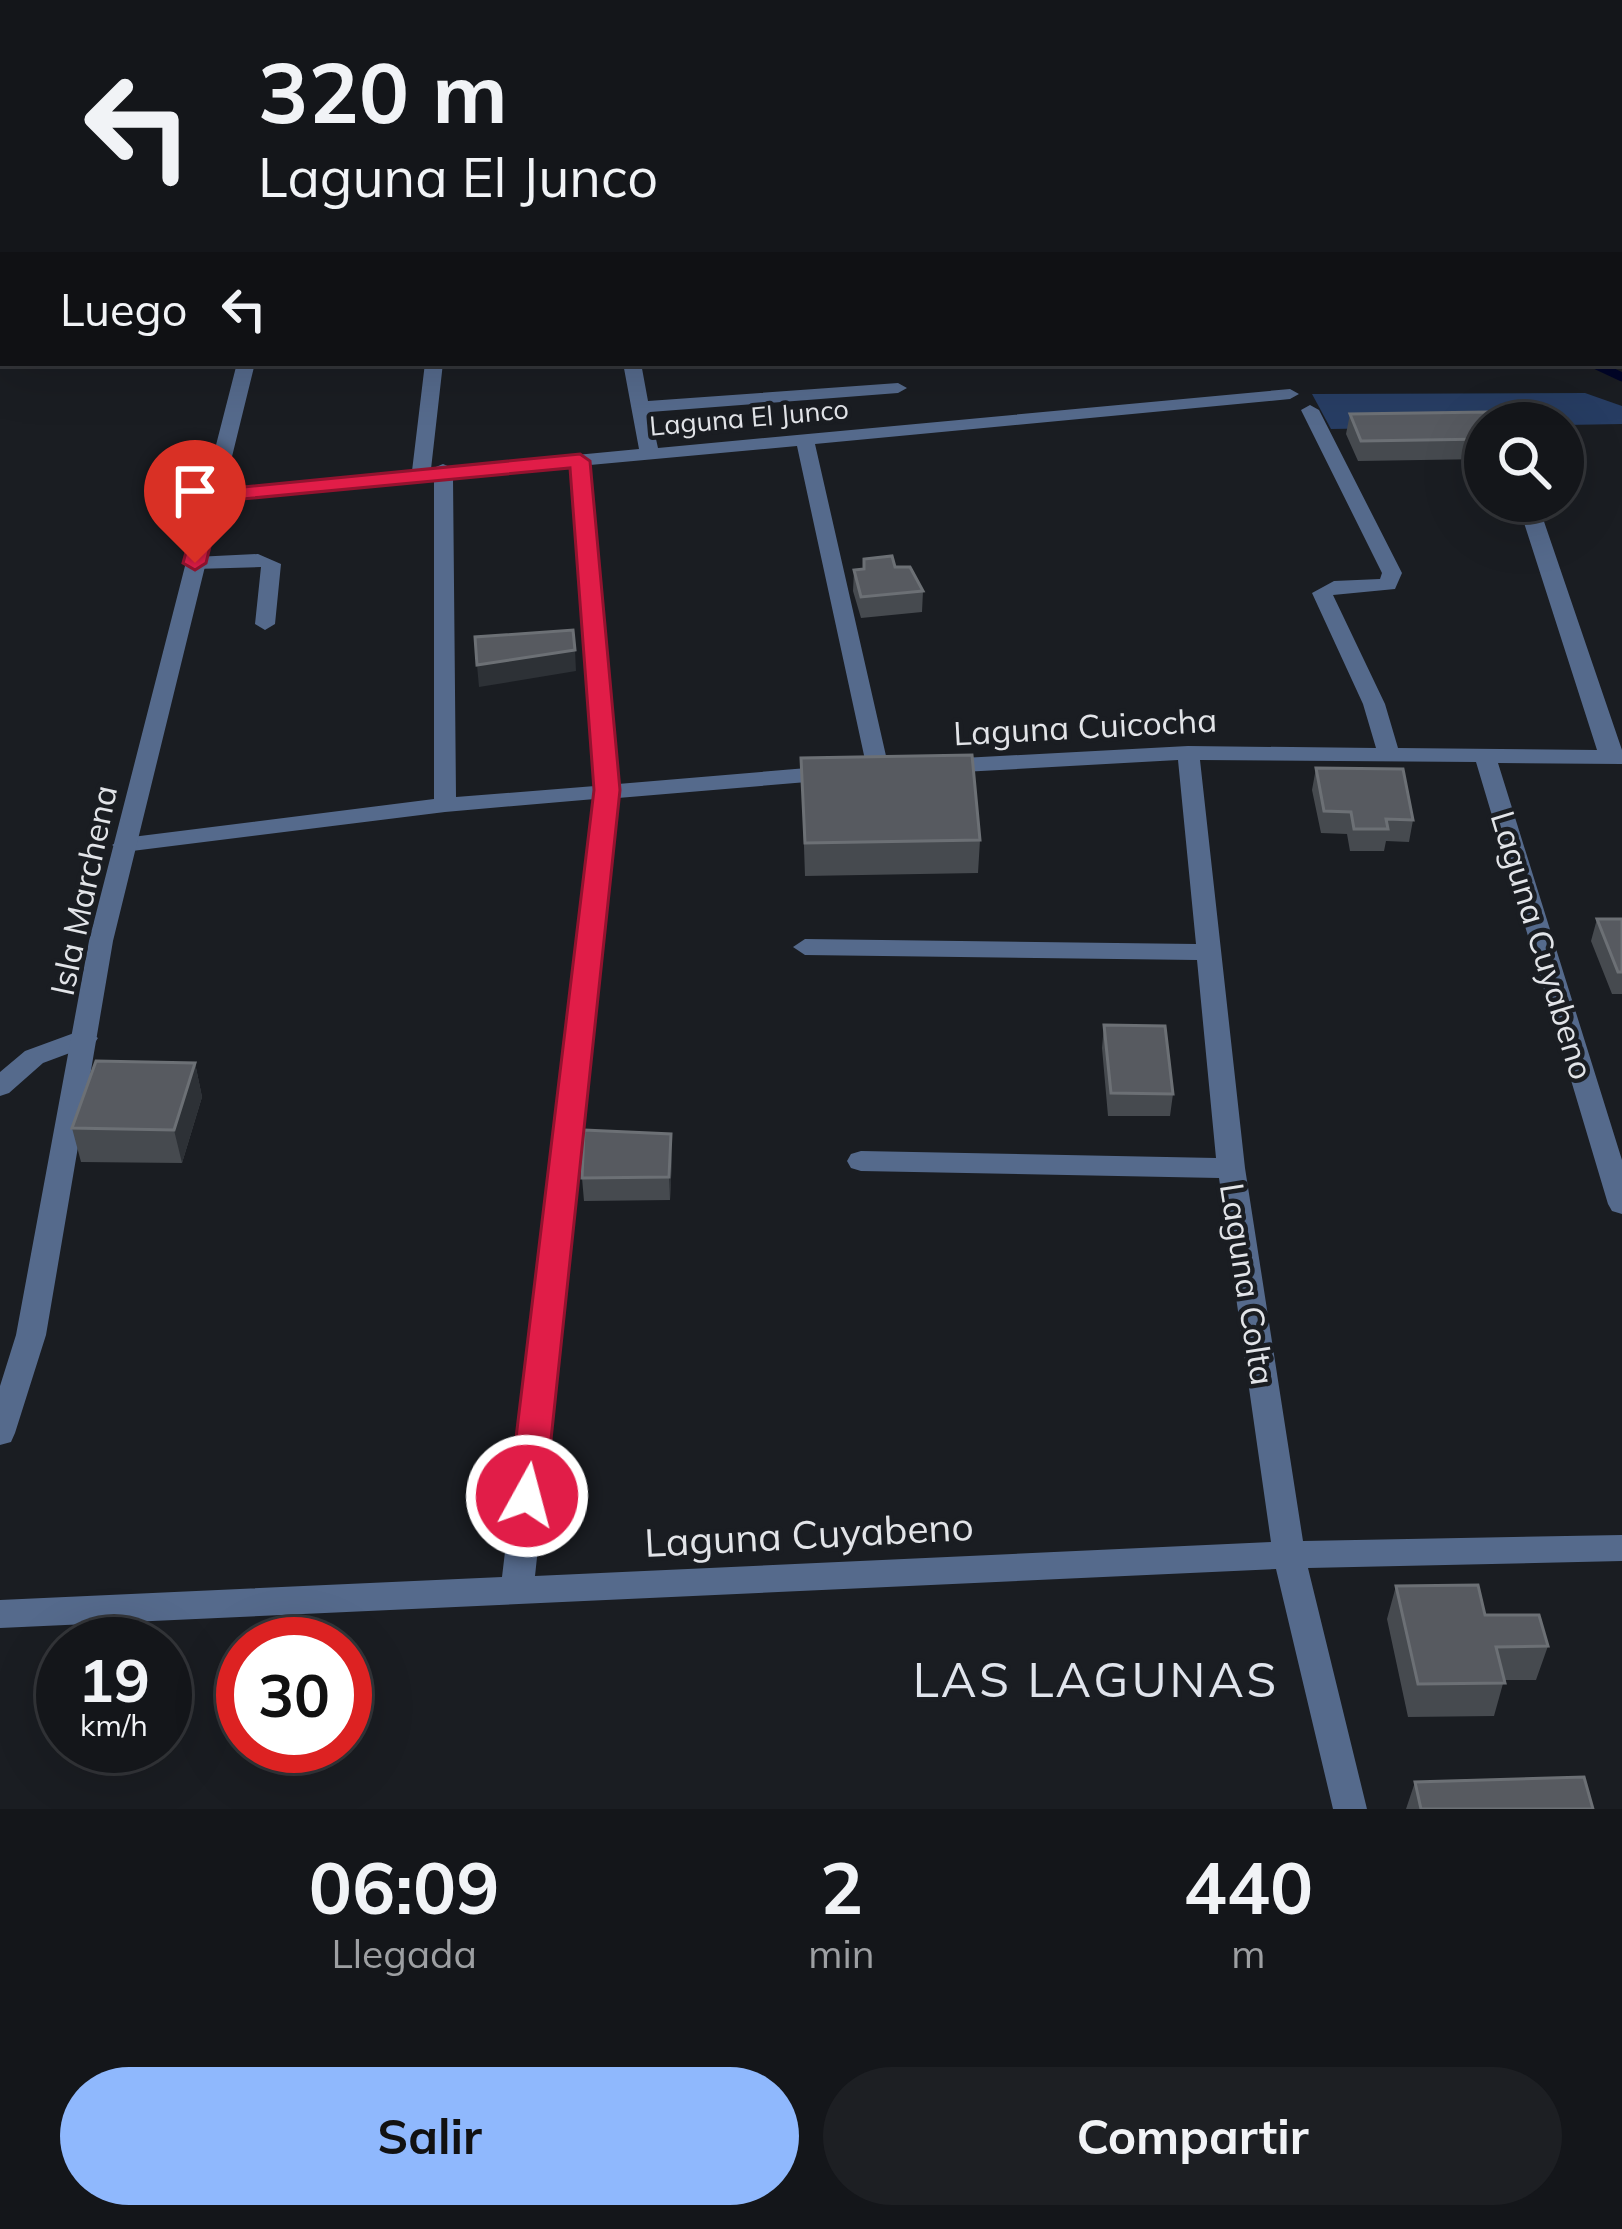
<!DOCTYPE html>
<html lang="es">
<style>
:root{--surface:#14161a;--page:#1d1f23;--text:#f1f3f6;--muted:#9d9fa2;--line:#333539;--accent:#8fb8fd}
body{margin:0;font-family:Mulish,sans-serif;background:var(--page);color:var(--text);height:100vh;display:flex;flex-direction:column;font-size:45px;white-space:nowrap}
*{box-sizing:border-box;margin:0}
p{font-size:39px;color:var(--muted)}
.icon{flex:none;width:66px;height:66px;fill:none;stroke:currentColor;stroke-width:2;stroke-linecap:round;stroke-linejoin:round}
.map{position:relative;height:1809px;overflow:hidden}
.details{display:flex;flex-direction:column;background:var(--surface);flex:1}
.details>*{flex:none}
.guide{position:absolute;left:0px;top:0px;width:1623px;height:366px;box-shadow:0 12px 48px #0002,0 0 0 3px var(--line);background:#14161a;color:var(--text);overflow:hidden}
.controls{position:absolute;left:1464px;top:402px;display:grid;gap:24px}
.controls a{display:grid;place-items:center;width:120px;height:120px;border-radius:50%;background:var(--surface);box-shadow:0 12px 48px #0002,0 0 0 3px var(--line);font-size:60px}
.speed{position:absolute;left:36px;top:1617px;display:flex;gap:24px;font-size:60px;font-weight:700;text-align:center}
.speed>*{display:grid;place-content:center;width:156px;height:156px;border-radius:50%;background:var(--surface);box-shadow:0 12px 48px #0002,0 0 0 3px var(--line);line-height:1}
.speed small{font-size:30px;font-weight:400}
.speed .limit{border:18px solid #d22;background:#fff;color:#111}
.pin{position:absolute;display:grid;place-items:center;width:102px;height:102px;color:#fff;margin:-123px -51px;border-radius:50% 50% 50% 0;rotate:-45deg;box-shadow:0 0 12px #0007}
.pin .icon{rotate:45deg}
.me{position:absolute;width:132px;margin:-66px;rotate:7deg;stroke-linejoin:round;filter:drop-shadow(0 0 9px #0008)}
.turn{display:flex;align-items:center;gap:42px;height:252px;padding:0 60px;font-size:54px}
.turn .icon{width:156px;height:156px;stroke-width:2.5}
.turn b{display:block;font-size:84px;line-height:102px}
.then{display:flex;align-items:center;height:114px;padding:0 60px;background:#0003;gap:24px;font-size:45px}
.eta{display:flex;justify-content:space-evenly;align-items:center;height:204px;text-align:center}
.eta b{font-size:72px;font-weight:700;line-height:84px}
.primary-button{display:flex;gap:24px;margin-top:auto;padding:24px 60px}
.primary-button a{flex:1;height:138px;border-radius:72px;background:var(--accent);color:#111;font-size:48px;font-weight:700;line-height:138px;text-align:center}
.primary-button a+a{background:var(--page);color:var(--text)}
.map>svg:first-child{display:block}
.green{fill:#273d63}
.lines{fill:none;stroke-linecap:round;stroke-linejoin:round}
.stream{stroke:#000527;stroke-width:9}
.minor{fill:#556a8c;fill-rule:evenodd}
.tertiary{fill:#556a8c;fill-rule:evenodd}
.wall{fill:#464a4f}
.shaded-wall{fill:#2d3136}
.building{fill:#575a60;stroke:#6c7075;stroke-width:3}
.route{fill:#e11d48;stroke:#92132f;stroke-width:3}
.labels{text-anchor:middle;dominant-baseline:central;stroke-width:9;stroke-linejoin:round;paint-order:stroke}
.far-street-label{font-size:27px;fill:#e2e4e8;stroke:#1a1d22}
.street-label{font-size:33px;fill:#e2e4e8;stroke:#1a1d22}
.near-street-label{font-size:39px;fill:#e2e4e8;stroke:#1a1d22}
.near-quarter-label{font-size:48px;letter-spacing:3px;fill:#e0e4ec;stroke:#1a1d22}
</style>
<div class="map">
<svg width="1622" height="1809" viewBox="0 0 1622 1809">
<rect width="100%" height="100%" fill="#1a1d22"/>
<path class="green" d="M1585,393L1622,406V424L1331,429L1312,394Z"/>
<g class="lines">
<path class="stream" d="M1592,363L1622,377"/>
<path class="minor" d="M1275,0H1294L1297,3H1278Z
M1620,74H1622V83H1620Z
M1620,117H1622V125H1620Z
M425,363H443L431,469L443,464L450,467L639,449L623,363H641L648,401L898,383L907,388L898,393L650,412L658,448L1290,389L1299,394L1290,399L815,444L889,769L878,776L867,769L797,446L590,465L618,784L831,766L842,773L831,780L618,798L535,1576L1271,1542L1219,1178L861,1171L851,1168L847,1161L851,1154L861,1151L1216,1158L1197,960L805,955L793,947L805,939L1196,944L1178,760L944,773L933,766L944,759L1188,746L1376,748L1363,704L1312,593L1334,581L1380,579L1382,573L1301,410L1310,405L1319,410L1402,573L1395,589L1333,595L1385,704L1398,748L1597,750L1517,501H1537L1622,750V764L1498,763L1622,1160V1214L1612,1211L1608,1204L1476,762L1200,760L1245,1168L1303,1541L1622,1535V1561L1308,1568L1367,1809H1333L1276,1569L0,1628V1600L502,1577L595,799L445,812L124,852L112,845L124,838L434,799V480L211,501L201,495L211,489L412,471ZM571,467L595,786L456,797L453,478Z
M258,554L281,564L275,624L265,630L255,624L261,567L195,569L185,563L195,557Z
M85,1029L98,1038L94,1044L43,1063L9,1093L0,1096V1072L25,1051Z"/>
<path class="tertiary" d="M217,0H232L234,3H219Z
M237,363H255L113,941L46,1335L15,1433L11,1442L0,1445V1386L16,1335L89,941Z"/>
</g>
<path class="wall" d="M1350,414L1485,423V459L1358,461L1346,434Z
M895,567L923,591L922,612L861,618L853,591L854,570Z
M801,758L980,840L978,873L805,876Z
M1316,768L1413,820L1409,842L1386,841L1384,851H1350L1347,834L1321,833L1312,790Z
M1597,919H1622V994H1612L1591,941Z
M1104,1025L1173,1094L1170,1116H1108L1102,1048Z
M195,1063L202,1097L182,1163L81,1162L72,1128Z
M672,1157L670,1200L584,1201L582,1178Z
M1396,1586L1485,1615L1548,1646L1536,1680H1504L1494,1716L1408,1717L1387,1619Z
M1415,1782L1593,1809H1406Z"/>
<path class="shaded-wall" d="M575,650L576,671L479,687L477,665Z
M195,1063L202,1097L182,1163L174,1130Z
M671,1134L672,1157L670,1200L669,1177Z"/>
<path class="building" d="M258,0H279L282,3H263Z
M1488,412L1494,423H1485V439L1361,441L1350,414Z
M892,556L895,567H910L923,591L861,597L854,570L864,569V559Z
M573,630L575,650L477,665L475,637Z
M972,755L980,840L805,843L801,758Z
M1316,768L1403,769L1413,820L1386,819L1388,829H1354L1351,812L1324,811Z
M1597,919H1622V972H1618Z
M1104,1025L1165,1026L1173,1094L1111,1093Z
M96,1061L195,1063L174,1130L72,1128Z
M584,1130L671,1134L669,1177L582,1178Z
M1478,1585L1485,1615H1539L1548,1646L1496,1647L1505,1683L1418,1684L1396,1586Z
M1584,1777L1593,1809H1421L1415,1782Z"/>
<path class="route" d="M580,454L590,461L620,790L545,1496L540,1506L527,1510L515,1506L509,1496L594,790L570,468L221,501L206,563L195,570L183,563L203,491Z"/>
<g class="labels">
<g class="far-street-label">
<text transform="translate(749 417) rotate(-5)">Laguna El Junco</text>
</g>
<g class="street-label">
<text transform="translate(1085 726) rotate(-3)">Laguna Cuicocha</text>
<text transform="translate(83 890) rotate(-78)">Isla Marchena</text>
<text transform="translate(1543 945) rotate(73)">Laguna Cuyabeno</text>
<text transform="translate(1248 1284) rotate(81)">Laguna Colta</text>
</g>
<g class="near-street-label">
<text transform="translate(809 1534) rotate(-3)">Laguna Cuyabeno</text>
</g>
<g class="near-quarter-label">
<text x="1096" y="1679">LAS LAGUNAS</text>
</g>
</g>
</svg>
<div class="controls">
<a><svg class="icon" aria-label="search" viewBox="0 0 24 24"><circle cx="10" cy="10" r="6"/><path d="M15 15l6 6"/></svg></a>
</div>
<div class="speed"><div>19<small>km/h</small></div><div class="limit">30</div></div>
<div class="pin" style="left:195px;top:563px;background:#d93025"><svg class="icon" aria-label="arrive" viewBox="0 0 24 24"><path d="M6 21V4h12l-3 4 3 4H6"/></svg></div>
<svg class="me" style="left:527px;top:1496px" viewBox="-20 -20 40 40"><circle r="17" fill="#e11d48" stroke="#fff" stroke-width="3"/><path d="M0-11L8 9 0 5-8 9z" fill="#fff"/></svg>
<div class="guide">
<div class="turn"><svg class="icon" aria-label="left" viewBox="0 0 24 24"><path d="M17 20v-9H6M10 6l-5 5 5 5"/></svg><div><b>320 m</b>Laguna El Junco</div></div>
<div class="then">Luego<svg class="icon" aria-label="left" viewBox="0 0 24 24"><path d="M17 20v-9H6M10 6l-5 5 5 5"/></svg></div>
</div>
</div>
<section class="details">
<div class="eta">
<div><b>06:09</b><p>Llegada</p></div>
<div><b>2</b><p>min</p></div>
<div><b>440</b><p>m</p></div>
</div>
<div class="primary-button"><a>Salir</a><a>Compartir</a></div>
</section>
